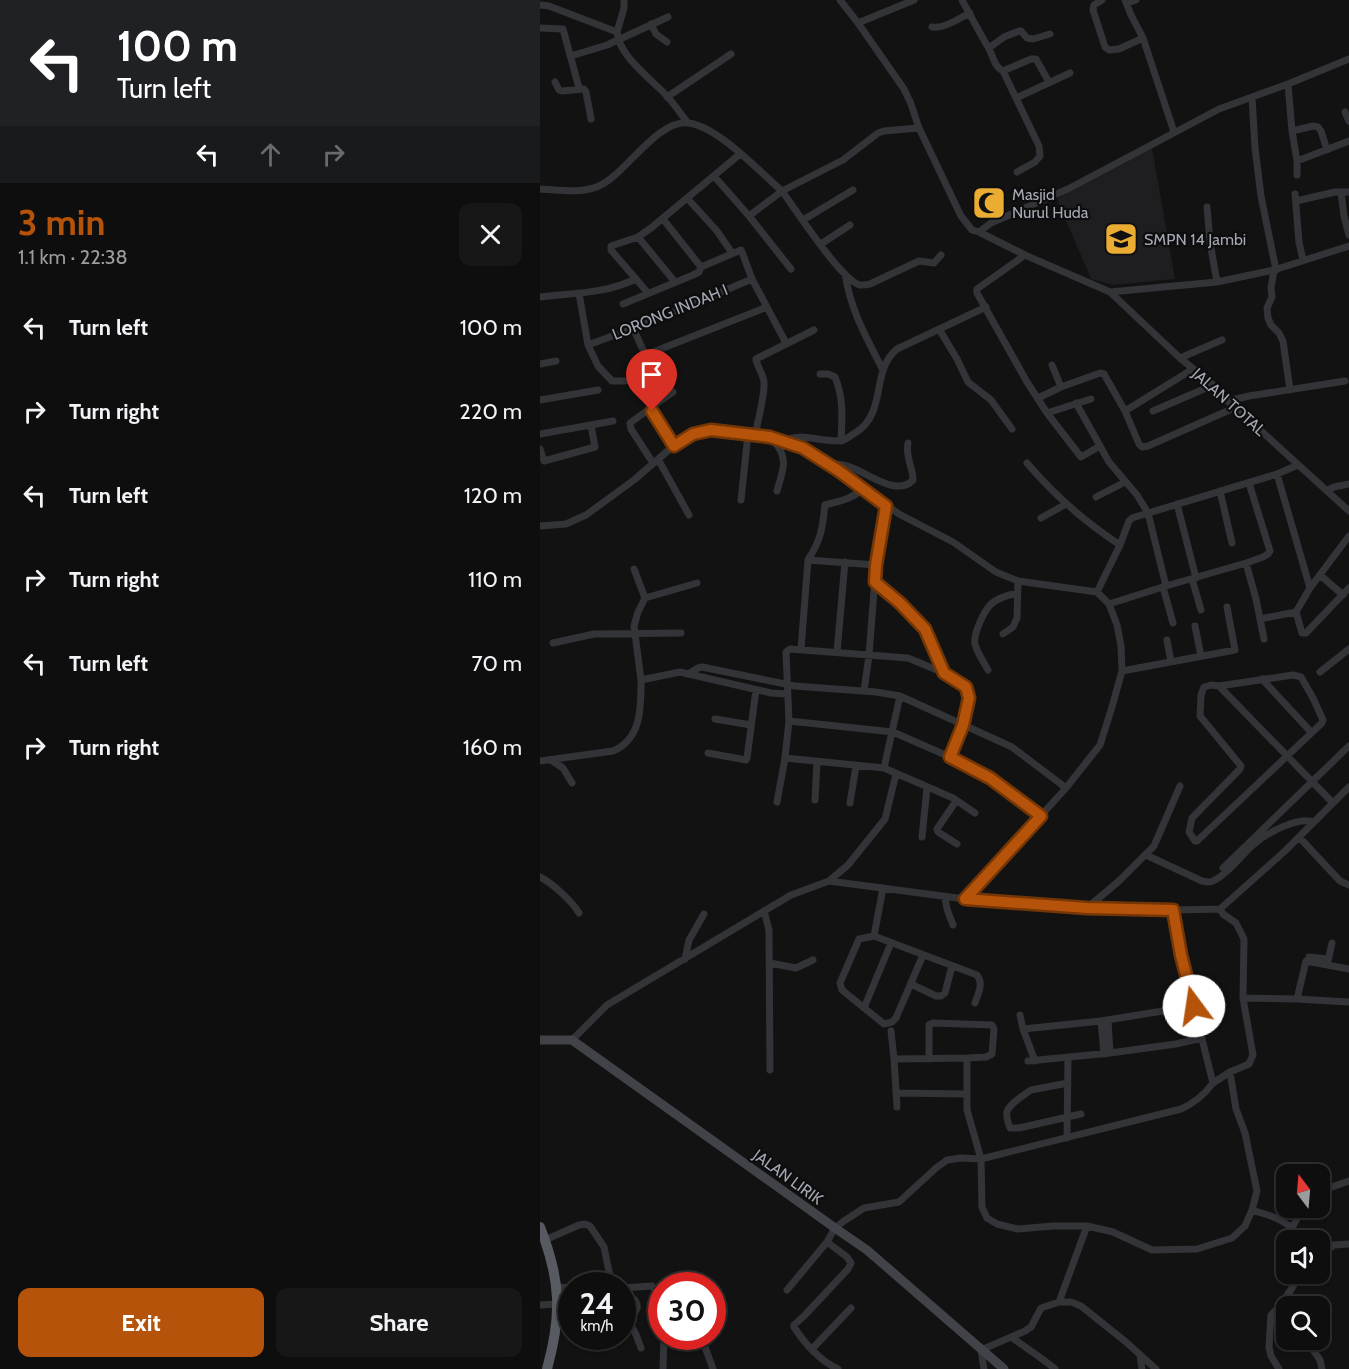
<!DOCTYPE html>
<meta charset="utf-8">
<style>
:root{--surface:#0e0e0e;--page:#171717;--text:#f1f3f6;--muted:#9b9c9e;--line:#2e2e2e;--accent:#b45309}
body{margin:0;font-family:Cabin,sans-serif;background:var(--page);color:var(--text);height:100vh;display:flex;flex-direction:column;font-size:22px;white-space:nowrap}
*{box-sizing:border-box;margin:0}
p{font-size:20px;color:var(--muted)}
.icon{flex:none;width:33px;height:33px;fill:none;stroke:currentColor;stroke-width:2;stroke-linecap:round;stroke-linejoin:round}
.map{position:relative;flex:1;overflow:hidden}
.side{display:flex;flex-direction:column;background:var(--surface);width:540px}
.side>*{flex:none}
.top-card{background:#202124;color:#fff;overflow:hidden}
.needle{width:39px;rotate:344deg}
.tools{position:absolute;left:736px;top:1164px;display:grid;gap:12px}
.tools a{display:grid;place-items:center;width:54px;height:54px;border-radius:12px;background:var(--surface);box-shadow:0 2px 4px #0004,0 0 0 2px var(--line);font-size:30px}
.speed{position:absolute;left:18px;top:1272px;display:flex;gap:12px;font-size:30px;font-weight:700;text-align:center}
.speed>*{display:grid;place-content:center;width:78px;height:78px;border-radius:50%;background:var(--surface);box-shadow:0 2px 4px #0004,0 0 0 2px var(--line);line-height:1}
.speed small{font-size:15px;font-weight:400}
.speed .limit{border:9px solid #d22;background:#fff;color:#111}
.pin{position:absolute;display:grid;place-items:center;width:51px;height:51px;color:#fff;margin:-62px -26px;border-radius:50% 50% 50% 0;rotate:-45deg;box-shadow:0 0 6px #0007}
.pin .icon{rotate:45deg}
.me{position:absolute;width:66px;margin:-33px;rotate:346deg;stroke-linejoin:round;filter:drop-shadow(0 0 4px #0008)}
.turn{display:flex;align-items:center;gap:21px;height:126px;padding:0 18px;font-size:27px}
.turn .icon{width:78px;height:78px;stroke-width:2.5}
.turn b{display:block;font-size:42px;line-height:51px}
.lanes{display:flex;align-items:center;height:57px;padding:0 18px;background:#0003;justify-content:center;gap:30px;direction:ltr}
.lanes .off{opacity:.35}
.round{display:grid;place-items:center;flex:none;width:63px;height:63px;border-radius:12px;background:var(--page)}
.headline{display:flex;align-items:center;justify-content:space-between;height:102px;padding:0 18px}
h1{font-size:36px;font-weight:700;line-height:45px;color:var(--accent)}
.action{display:flex;gap:12px;margin-top:auto;padding:12px 18px}
.action a{flex:1;height:69px;border-radius:12px;background:var(--accent);color:#fff;font-size:24px;font-weight:700;line-height:69px;text-align:center}
.action a+a{background:var(--page);color:var(--text)}
ul{padding:0;list-style:none}
li{display:flex;align-items:center;gap:18px;height:84px;padding:0 18px}
li div{flex:1}
li b{display:block;font-size:22px}
li em{font-style:normal}
main{display:flex;flex:1;min-height:0}
.map>svg:first-child{display:block}
.built{fill:#1e1e20}
.lines{fill:none;stroke-linecap:round;stroke-linejoin:round}
.minor{stroke:#333438;stroke-width:7}
.secondary{stroke:#414348;stroke-width:9}
.trunk{stroke:#575a60;stroke-width:10}
.route-casing{stroke:#753606;stroke-width:15}
.route{stroke:#b45309;stroke-width:10}
.labels{text-anchor:middle;dominant-baseline:central;stroke-width:4.5;stroke-linejoin:round;paint-order:stroke}
.poi-label{font-size:16px;fill:#a4a8b3;stroke:#0d0d0e;text-anchor:start}
.street-label{font-size:16px;fill:#a4a8b3;stroke:#0d0d0e}
</style>
<main>
<section class="side">
<div class="top-card">
<div class="turn"><svg class="icon" aria-label="left" viewBox="0 0 24 24"><path d="M17 20v-9H6M10 6l-5 5 5 5"/></svg><div><b>100 m</b>Turn left</div></div>
<div class="lanes"><svg class="icon" aria-label="left" viewBox="0 0 24 24"><path d="M17 20v-9H6M10 6l-5 5 5 5"/></svg><svg class="icon off" aria-label="ahead" viewBox="0 0 24 24"><path d="M12 20V5M6 11l6-6 6 6"/></svg><svg class="icon off" aria-label="right" viewBox="0 0 24 24"><path d="M7 20v-9h11M14 6l5 5-5 5"/></svg></div>
</div>
<div class="headline"><div><h1>3 min</h1><p>1.1 km · 22:38</p></div><a class="round"><svg class="icon" aria-label="close" viewBox="0 0 24 24"><path d="M6 6l12 12M18 6L6 18"/></svg></a></div>
<ul>
<li><svg class="icon" aria-label="left" viewBox="0 0 24 24"><path d="M17 20v-9H6M10 6l-5 5 5 5"/></svg><div><b>Turn left</b></div><em>100 m</em></li>
<li><svg class="icon" aria-label="right" viewBox="0 0 24 24"><path d="M7 20v-9h11M14 6l5 5-5 5"/></svg><div><b>Turn right</b></div><em>220 m</em></li>
<li><svg class="icon" aria-label="left" viewBox="0 0 24 24"><path d="M17 20v-9H6M10 6l-5 5 5 5"/></svg><div><b>Turn left</b></div><em>120 m</em></li>
<li><svg class="icon" aria-label="right" viewBox="0 0 24 24"><path d="M7 20v-9h11M14 6l5 5-5 5"/></svg><div><b>Turn right</b></div><em>110 m</em></li>
<li><svg class="icon" aria-label="left" viewBox="0 0 24 24"><path d="M17 20v-9H6M10 6l-5 5 5 5"/></svg><div><b>Turn left</b></div><em>70 m</em></li>
<li><svg class="icon" aria-label="right" viewBox="0 0 24 24"><path d="M7 20v-9h11M14 6l5 5-5 5"/></svg><div><b>Turn right</b></div><em>160 m</em></li>
</ul>
<div class="action"><a>Exit</a><a>Share</a></div>
</section>
<div class="map">
<svg width="809" height="1369" viewBox="0 0 809 1369">
<rect width="100%" height="100%" fill="#121213"/>
<path class="built" d="M612,148L635,279L574,285L551,279L517,199Z"/>
<g class="lines">
<path class="minor" d="M300,0L318,23L364,89L371,104L379,128L421,216L432,230L439,232L485,255L570,292L677,282L734,270L809,246
M422,0C431,16 439,32 448,47C454,56 453,66 463,71L491,59H496L509,82
M562,0L554,5L553,10L565,47L569,50L579,49L603,38
M585,0L591,15L603,38L634,132
M587,3L596,0
M0,5L9,6L77,32C78,55 112,80 127,96C134,104 141,114 148,123
M318,23L374,0
M111,24L116,34L127,42
M392,27C405,29 419,18 430,13
M0,28L23,29L39,88
M77,32L84,8V0
M449,48L464,37L479,31H481L487,38L493,39L510,34
M31,56L67,45L128,17
M463,71L499,146L500,156L495,162L477,172
M15,82L19,90L22,91L44,89L46,92L51,119
M748,84L752,131L757,161V175
M127,97L191,54
M712,97L715,148L721,196L736,270
M476,98L530,73
M805,112L809,121
M752,131L773,126L778,127L781,131L787,150
M757,161L809,141
M174,176L209,216L251,269
M0,189C20,190 41,194 59,186C87,173 117,119 149,123C178,127 219,171 242,191L303,160L338,133L344,131L379,128
M801,192L804,216L809,235
M755,194L759,242L763,260
M147,198L177,231L192,253
M756,201L795,192H809
M667,207L670,242L677,282
M209,216L242,191C256,210 301,280 320,285C323,285 327,285 330,284L379,261L394,263L401,255
M123,219L161,267
M263,220L313,190
M439,232L451,223L528,189L679,109L748,84L809,59
M98,237L135,282
M281,244L310,225
M485,255L437,289V293L487,382L507,413L541,457L560,446
M734,270L731,288L732,297L727,308L728,318L731,325L739,333L743,341L750,390
M305,274C311,311 326,337 343,370
M570,292L640,358L673,385L694,408L718,428L809,511
M39,293L48,345L58,366L72,381H85
M108,293L71,250V246L98,237L111,228L200,154
M0,297C34,293 64,294 96,279
M83,304L153,275L159,272L161,267L201,250L202,252L212,279L246,343
M93,328L104,352L108,354L227,307
M399,329L417,359L428,382L451,400L472,429
M48,345L110,322L212,279
M640,358L682,340
M0,364L16,361
M512,365L521,387
M280,374H288L295,377C304,399 302,418 301,441
M133,392L114,405L112,407V411L134,446
M498,398L521,387L560,373L564,374L585,411L599,444L602,447L608,446L694,408
M0,400L58,390
M688,401L709,396L805,381
M536,403L569,462L597,495L608,513L626,586
M112,407L90,423L91,429L113,463
M585,411L653,369
M613,411L673,385
M507,413L551,399
M0,434L73,421
M215,435C218,421 225,394 224,382C223,373 217,367 216,359L274,330
M232,439C250,458 243,469 237,491
M243,440C249,439 255,437 261,437C271,437 294,443 303,440C307,439 311,435 315,433C348,413 330,371 357,349L446,307
M0,449L4,461L55,447L51,425
M118,459L149,515
M288,463C294,464 301,464 307,466C326,471 356,498 373,480C373,467 365,457 368,443
M487,463C514,495 545,522 580,545
M737,474L770,588
M788,490L794,487L809,484
M680,491L692,543
M556,497L585,482
M201,500L208,434
M637,504L656,578
M501,518L526,504
M0,526L26,524L46,515L94,480L131,448L153,434L171,430L230,437L263,448L299,471L359,514L413,542L456,572L478,581L557,592L569,604L577,625L581,646L582,671L572,707L560,745L526,788L425,899
M809,536L770,588L756,612L762,633H766L809,588
M268,560L336,565
M706,563L716,599L724,639
M94,569L105,598L98,612L94,626L101,680
M780,575L803,595
M652,579L661,610
M335,582L360,603L385,629L404,673
M623,587L633,623
M557,592L580,545L589,521L592,518L737,474L758,465
M105,598L157,583
M569,604L626,586L706,563L723,557L728,554L730,551L709,483
M720,619L756,612
M655,626L661,656
M463,634L473,627L477,618L478,581
M627,640L631,662
M13,643L54,634L141,633
M261,649L268,560C282,538 282,529 285,505C300,501 310,500 323,489
M297,652L305,562
M448,670C444,662 437,653 435,644C433,634 444,611 451,604C458,598 468,595 477,593
M582,671L695,650L687,607
M780,672L809,649
M148,674L158,668L162,667L255,686L336,692L360,696L472,747L526,788
M753,675L761,677L773,698L783,720L782,723L657,841H655L649,832L652,818L700,769L701,766L660,716L661,695L664,687L671,685L679,686Z
M722,679L771,732
M679,686L793,803
M324,691L329,655L336,565L346,506
M175,719L211,725
M249,721L353,732L410,757L450,778L501,816
M168,753L206,760L207,758L216,690
M245,758L344,768L413,798L435,813
M11,760L23,768L32,783
M0,761L73,751C102,739 101,706 101,680L140,672L231,693L247,694
M344,768L360,696
M275,800L277,762
M416,801L397,829L398,832L417,844
M237,802L245,758L249,721L246,652L250,649L368,658L404,673L426,687C433,707 417,738 410,757
M310,803L316,766
M382,837L387,788
M759,837L800,881L809,885
M606,855L662,881C666,882 671,883 675,880C690,872 701,855 714,844C727,833 758,816 774,822
M683,868L809,746
M0,877C12,883 32,901 39,913
M289,881L308,865L345,819L356,774
M405,897L407,909L413,925
M547,908L579,881L614,846L640,786
M224,911L229,930L230,1070
M334,936L343,888
M383,955L356,1018L352,1022L344,1024L302,990L300,983L319,939L334,936L437,975C444,983 438,994 435,1003
M769,957L788,959
M145,959L149,940L164,914
M788,961L792,943
M230,963L256,968L273,960
M371,984L396,996H401L405,993L412,966
M703,998L757,999L809,1002
M757,999L766,961L809,969
M324,1008L351,943
M480,1015L483,1029L495,1061
M568,1020L570,1053
M561,1021L564,1054
M483,1029L561,1021L654,1006
M351,1031L354,1059
M32,1040L67,1005L251,895L289,881L425,899L485,904L547,908L633,910L680,909L745,851L809,787
M389,1059V1025L393,1023L452,1025L454,1029L452,1054L446,1057L427,1058
M488,1061L570,1053L636,1044L662,1038
M528,1083L491,1090C484,1095 469,1104 467,1112C466,1117 468,1123 470,1128H479L541,1114
M673,1083L690,1072L709,1064L713,1055L703,998L704,939L696,923L683,914L680,909
M356,1093L427,1094
M357,1107L354,1059L427,1058V1110L441,1159L442,1207L447,1218L457,1224L478,1229L513,1226H547L573,1232L612,1250L657,1249L692,1238L705,1226L712,1210L717,1191L705,1133L696,1109L690,1072
M527,1138L528,1057
M780,1191L809,1181
M712,1210C739,1218 745,1220 764,1240
M752,1227L764,1208
M5,1240L39,1225L45,1224L50,1226L64,1247L72,1286
M287,1242L307,1257L311,1263L308,1269L264,1316L254,1325V1327C265,1344 279,1360 298,1369
M780,1256L794,1245L809,1244
M16,1287L32,1288
M82,1288L112,1286L116,1291L122,1311
M247,1290L287,1242L295,1228L304,1221L324,1208L359,1202L396,1168L407,1160L421,1158L441,1159L641,1109C655,1103 664,1095 673,1083L641,955L633,910
M519,1302L547,1226
M0,1305L17,1304
M17,1315H32
M82,1318C93,1323 97,1337 101,1348
M85,1319C94,1314 101,1310 95,1300
M471,1337C486,1348 501,1357 515,1369
M767,1341L780,1360L782,1369
M165,1347L173,1369
M272,1349L311,1308
M600,1355L602,1369
M123,1369L124,1336
M444,1369L441,1350L485,1331L491,1327L501,1308L519,1302H531L541,1306L586,1342L616,1369
M739,1369L731,1356L729,1347L731,1315L741,1305L761,1274"/>
<path class="secondary" d="M0,1040H32L295,1228L327,1250L464,1369"/>
<path class="trunk" d="M0,1227C21,1280 22,1315 7,1369"/>
</g>
<g class="lines">
<defs>
<path id="route" d="M112,411L134,446L153,434L171,430L230,437L263,448L299,471L346,506L336,565L335,582L360,603L385,629L404,673L426,687L429,698L423,725L410,757L450,778L501,816L425,899L547,908L633,910L641,955L654,1006"/>
</defs>
<use href="#route" class="route-casing"/>
<use href="#route" class="route"/>
</g>
<defs>
<symbol id="mosque-square" viewBox="-11 -11 22 22"><rect x="-9" y="-9" width="18" height="18" rx="4" fill="#eaac33" stroke="#0d0d0e"/><path d="M3.5-4.9A6 6 0 1 0 3.5 4.9A5 5 0 1 1 3.5-4.9Z" fill="#111"/></symbol>
<symbol id="school-square" viewBox="-11 -11 22 22"><rect x="-9" y="-9" width="18" height="18" rx="4" fill="#eaac33" stroke="#0d0d0e"/><path d="M0-5L7-2L0 1L-7-2ZM-4 1L0 2.5L4 1V4Q0 6-4 4Z" fill="#111"/></symbol>
</defs>
<g fill-rule="evenodd">
<use href="#mosque-square" x="430" y="184" width="38" height="38"/>
<use href="#school-square" x="562" y="220" width="38" height="38"/>
</g>
<g class="labels">
<g class="poi-label">
<text x="472" y="194">Masjid<tspan x="472" dy="18">Nurul Huda</tspan></text>
<text x="604" y="239">SMPN 14 Jambi</text>
</g>
<g class="street-label">
<text transform="translate(130 312) rotate(-22)">LORONG INDAH I</text>
<text transform="translate(689 402) rotate(42)">JALAN TOTAL</text>
<text transform="translate(248 1177) rotate(36)">JALAN LIRIK</text>
</g>
</g>
</svg>
<div class="tools">
<a><svg class="needle" viewBox="-14 -14 28 28"><path d="M0-13l5 13h-10z" fill="#e53935"/><path d="M0 13l5-13h-10z" fill="#9b9c9e"/></svg></a>
<a><svg class="icon" aria-label="sound" viewBox="0 0 24 24"><path d="M4 9h4l5-4v14l-5-4H4zM17 9q2 3 0 6"/></svg></a>
<a><svg class="icon" aria-label="search" viewBox="0 0 24 24"><circle cx="10" cy="10" r="6"/><path d="M15 15l6 6"/></svg></a>
</div>
<div class="speed"><div>24<small>km/h</small></div><div class="limit">30</div></div>
<div class="pin" style="left:112px;top:411px;background:#d93025"><svg class="icon" aria-label="arrive" viewBox="0 0 24 24"><path d="M6 21V4h12l-3 4 3 4H6"/></svg></div>
<svg class="me" style="left:654px;top:1006px" viewBox="-20 -20 40 40"><circle r="19" fill="#fff"/><path d="M0-13L10 11 0 6-10 11z" fill="#b45309"/></svg>
</div>
</main>
